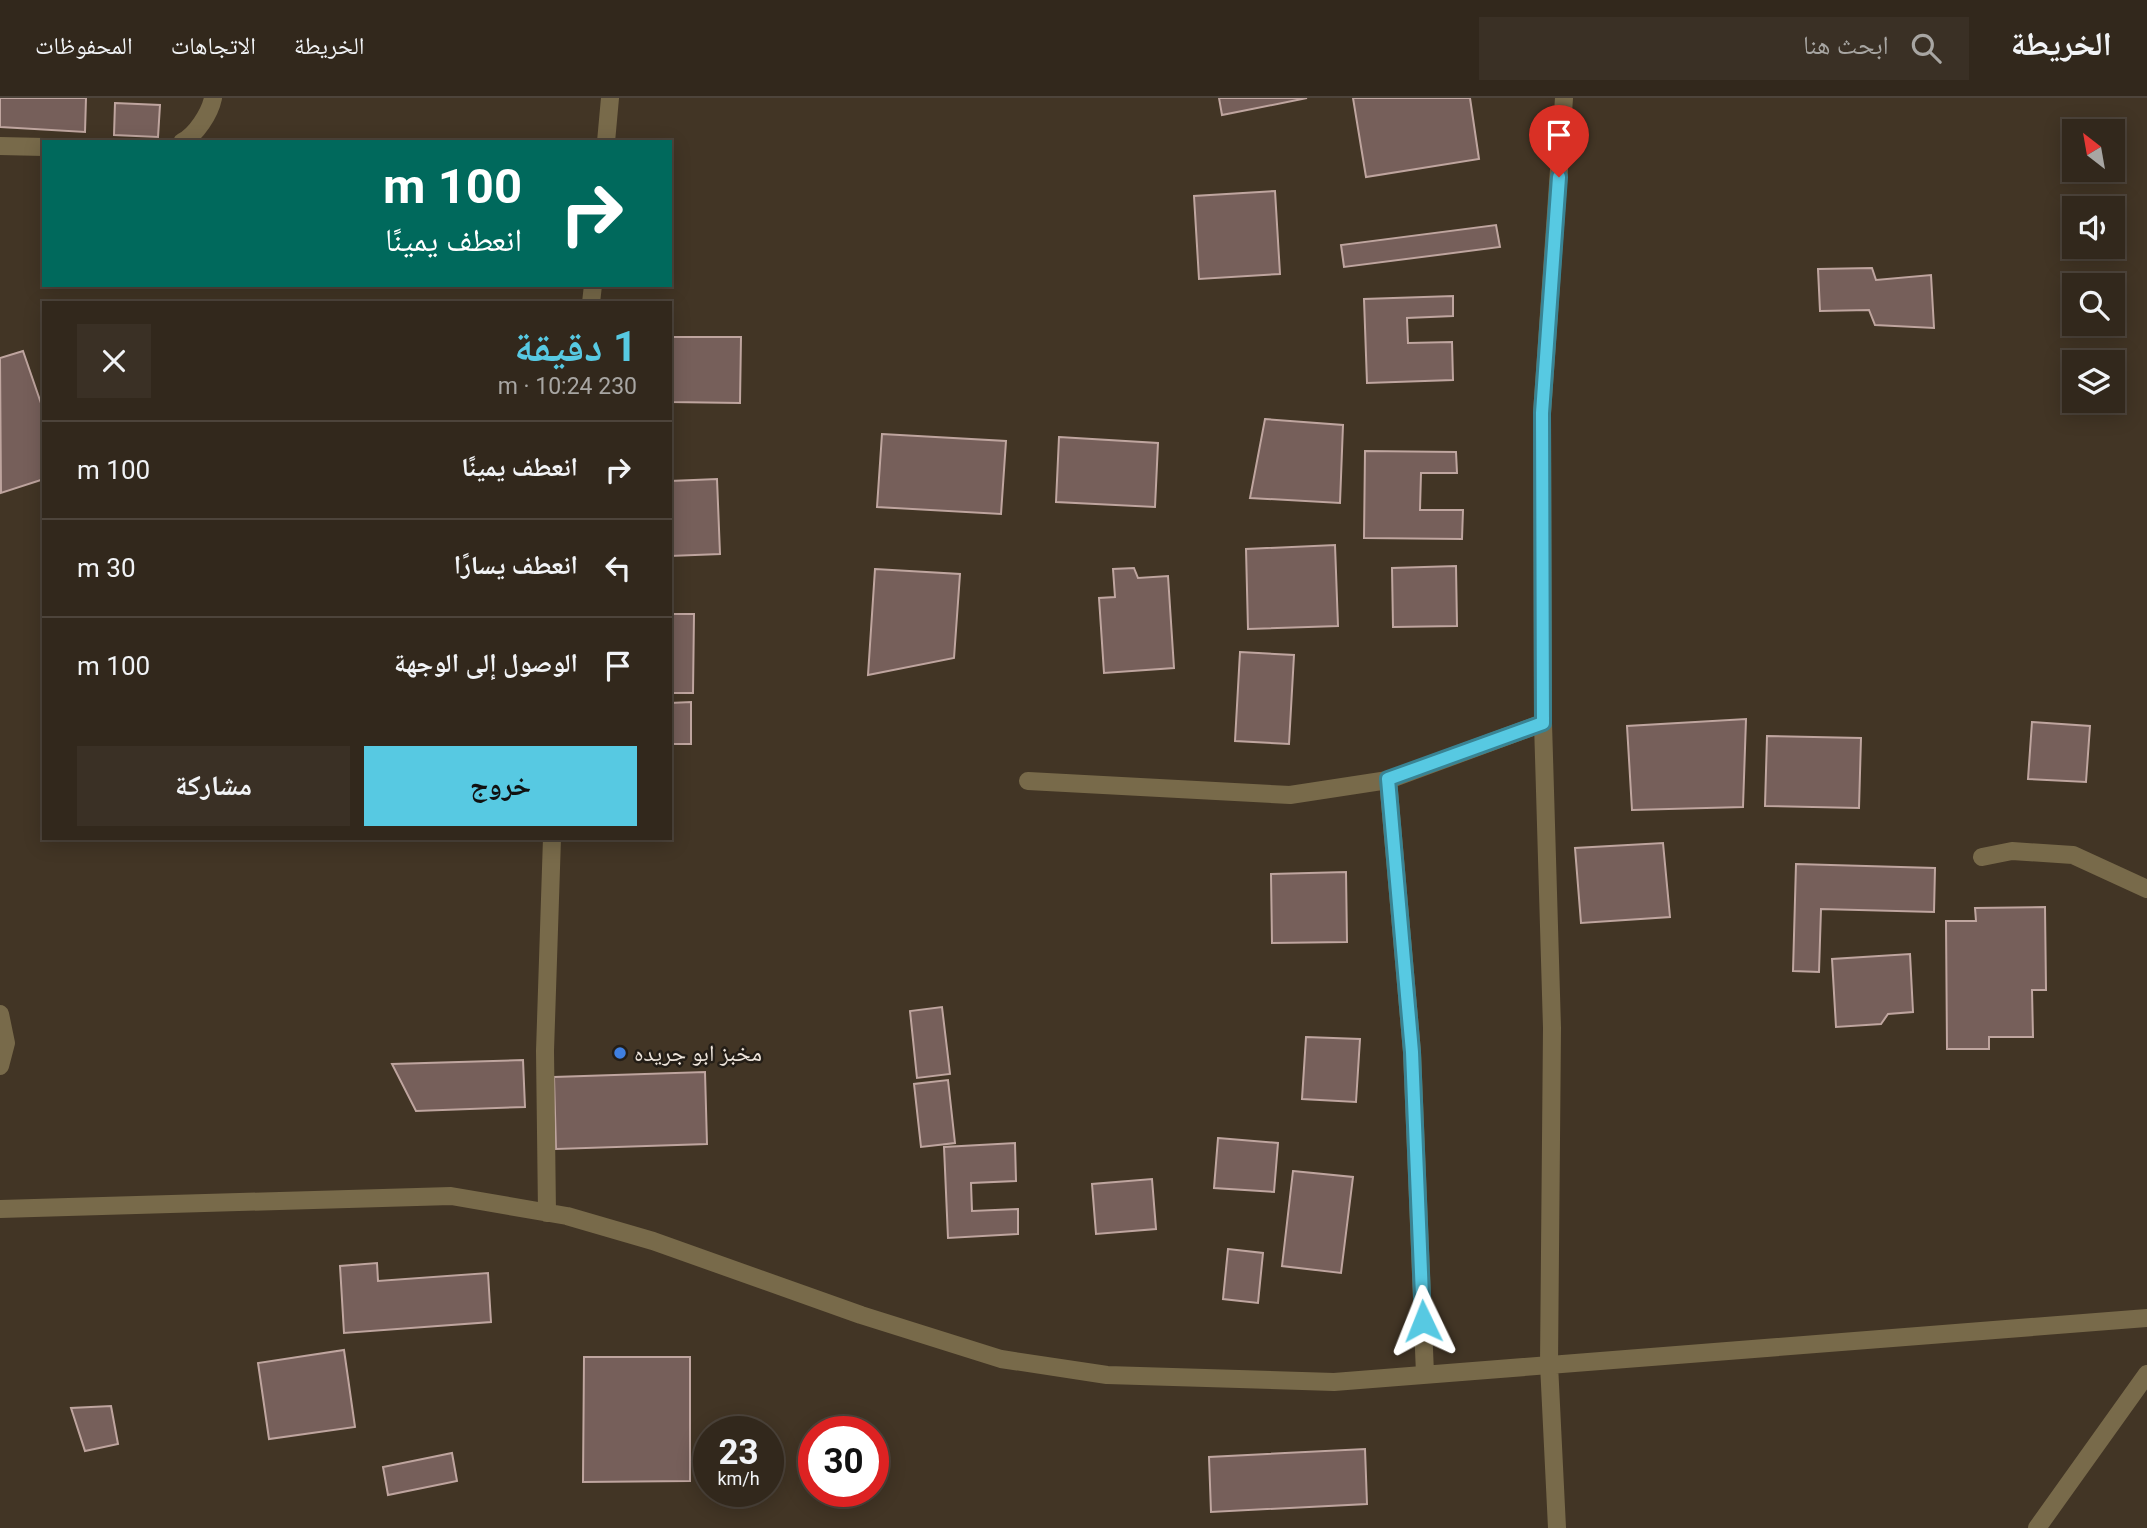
<!DOCTYPE html>
<html lang="ar">
<meta charset="utf-8">
<style>
:root{--surface:#32281c;--page:#3a3025;--text:#f1f3f6;--muted:#a8a6a3;--line:#4d443b;--accent:#57c9e2}
body{margin:0;font-family:Roboto,"Noto Naskh Arabic",sans-serif;background:var(--page);color:var(--text);direction:rtl;height:100vh;display:flex;flex-direction:column;font-size:26px;white-space:nowrap}
*{box-sizing:border-box;margin:0}
p{font-size:23px;color:var(--muted)}
.icon{flex:none;width:38px;height:38px;fill:none;stroke:currentColor;stroke-width:2;stroke-linecap:round;stroke-linejoin:round}
.map{position:relative;flex:1;overflow:hidden;direction:ltr}
.panel{position:absolute;left:42px;top:203px;width:630px;height:539px;display:flex;flex-direction:column;background:var(--surface);border-radius:0px;box-shadow:0 4px 18px #0003,0 0 0 2px var(--line);direction:rtl}
.panel>*{flex:none}
.guide{position:absolute;left:42px;top:42px;width:630px;height:147px;border-radius:0px;box-shadow:0 4px 18px #0003,0 0 0 2px var(--line);direction:rtl;background:#00695c;color:#fff;overflow:hidden}
.needle{width:46px;rotate:329deg}
.controls{position:absolute;left:2062px;top:21px;display:grid;gap:14px}
.controls a{display:grid;place-items:center;width:63px;height:63px;border-radius:0px;background:var(--surface);box-shadow:0 4px 18px #0003,0 0 0 2px var(--line);font-size:35px}
.speed{position:absolute;left:693px;top:1318px;display:flex;gap:14px;font-size:35px;font-weight:700;text-align:center}
.speed>*{display:grid;place-content:center;width:91px;height:91px;border-radius:50%;background:var(--surface);box-shadow:0 4px 18px #0003,0 0 0 2px var(--line);line-height:1}
.speed small{font-size:18px;font-weight:400}
.speed .limit{border:10px solid #d22;background:#fff;color:#111}
.pin{position:absolute;display:grid;place-items:center;width:60px;height:60px;color:#fff;margin:-72px -30px;border-radius:50% 50% 50% 0;rotate:-45deg;box-shadow:0 0 7px #0007}
.pin .icon{rotate:45deg}
.me{position:absolute;width:77px;margin:-38px;rotate:358deg;stroke-linejoin:round;filter:drop-shadow(0 0 5px #0008)}
.turn{display:flex;align-items:center;gap:24px;height:147px;padding:0 35px;font-size:32px}
.turn .icon{width:91px;height:91px;stroke-width:2.5}
.turn b{display:block;font-size:49px;line-height:60px}
.round{display:grid;place-items:center;flex:none;width:74px;height:74px;border-radius:0px;background:var(--page)}
.overview{display:flex;align-items:center;justify-content:space-between;height:119px;padding:0 35px}
h1{font-size:42px;font-weight:700;line-height:52px;color:var(--accent)}
.button{display:flex;gap:14px;margin-top:auto;padding:14px 35px}
.button a{flex:1;height:80px;border-radius:0px;background:var(--accent);color:#111;font-size:28px;font-weight:700;line-height:80px;text-align:center}
.button a+a{background:var(--page);color:var(--text)}
ul{padding:0;list-style:none}
li{display:flex;align-items:center;gap:21px;height:98px;padding:0 35px;border-top:2px solid var(--line)}
li div{flex:1}
li b{display:block;font-size:26px}
li em{font-style:normal}
header{display:flex;align-items:center;gap:42px;box-sizing:border-box;height:98px;padding:0 35px;background:var(--surface);border-bottom:2px solid var(--line)}
header strong{font-size:33px}
nav{display:flex;gap:38px;margin-inline-start:auto;font-size:24px}
.search{width:490px;height:63px;background:var(--page);display:flex;align-items:center;gap:18px;box-sizing:border-box;padding:0 24px;border-radius:0px;color:var(--muted);font-size:26px}
.map>svg:first-child{display:block}
.building{fill:#765f5a;stroke:#bfa59f;stroke-width:2}
.lines{fill:none;stroke-linecap:round;stroke-linejoin:round}
.street{stroke:#786a4a;stroke-width:18}
.route-casing{stroke:#398393;stroke-width:18}
.route{stroke:#57c9e2;stroke-width:12}
.shop-dot{fill:#3f7fe0;stroke:#231d16;stroke-width:2.5}
.labels{text-anchor:middle;dominant-baseline:central;stroke-width:5;stroke-linejoin:round;paint-order:stroke}
.poi-label{font-size:23px;fill:#ede4db;stroke:#231d16;text-anchor:start}
</style>
<header>
<strong>الخريطة</strong>
<div class="search"><svg class="icon" aria-label="search" viewBox="0 0 24 24"><circle cx="10" cy="10" r="6"/><path d="M15 15l6 6"/></svg>ابحث هنا</div>
<nav><a>الخريطة</a><a>الاتجاهات</a><a>المحفوظات</a></nav>
</header>
<div class="map">
<svg width="2147" height="1430" viewBox="0 0 2147 1430">
<rect width="100%" height="100%" fill="#423525"/>
<path class="building" d="M0,0H86L85,34L0,29Z
M1219,0H1307L1222,17Z
M1353,0H1470L1479,61L1366,79Z
M115,5L160,7L158,39L114,37Z
M1275,93L1280,176L1199,181L1194,98Z
M1496,127L1500,149L1344,169L1341,147Z
M1872,170L1876,182L1931,177L1934,230L1875,227L1869,212L1820,213L1818,171Z
M1453,198V218L1407,220L1408,245L1452,244L1453,282L1367,285L1364,201Z
M670,239H741L740,305L670,304Z
M23,253L44,314V381L1,395L0,260Z
M1265,321L1343,327L1340,405L1250,400Z
M882,336L1006,343L1001,416L877,409Z
M1059,339L1158,345L1155,409L1056,404Z
M1365,353L1456,354L1457,375H1421L1420,412H1463L1462,441L1364,440Z
M717,381L720,456L670,458V383Z
M1335,447L1338,528L1248,531L1246,451Z
M1456,468L1457,528L1393,529L1392,470Z
M1134,470L1138,480L1168,478L1174,570L1104,575L1099,500L1115,499L1113,471Z
M875,471L960,476L954,560L868,577Z
M670,516H694L693,595H670Z
M1240,554L1294,557L1289,646L1235,643Z
M691,604V646H670V605Z
M1746,621L1743,709L1632,712L1627,628Z
M2032,624L2090,628L2086,684L2028,681Z
M1767,638L1861,640L1859,710L1765,708Z
M1663,745L1670,819L1581,825L1575,750Z
M1796,766L1935,770L1934,814L1821,811L1819,874L1793,873Z
M1346,774L1347,844L1272,845L1271,776Z
M2045,809L2046,892H2032L2033,939H1989V951H1947L1946,823H1976L1975,810Z
M1910,856L1913,914L1888,916L1881,926L1836,929L1832,861Z
M942,909L950,976L917,980L910,913Z
M1306,939L1360,941L1356,1004L1302,1001Z
M523,962L525,1009L416,1013L392,966Z
M705,974L707,1046L556,1051L554,979Z
M948,982L955,1045L921,1049L914,986Z
M1218,1040L1278,1045L1274,1094L1214,1090Z
M1015,1045L1016,1083L971,1085L972,1113L1018,1111V1136L948,1140L944,1049Z
M1293,1073L1353,1079L1341,1175L1282,1168Z
M1152,1081L1156,1131L1096,1136L1092,1086Z
M1228,1151L1263,1155L1258,1205L1223,1201Z
M377,1165L378,1183L488,1175L491,1224L344,1235L340,1168Z
M344,1252L355,1329L269,1341L258,1265Z
M584,1259H690V1383L583,1384Z
M111,1308L118,1346L85,1353L71,1310Z
M1365,1351L1367,1406L1211,1414L1209,1359Z
M452,1355L457,1383L388,1397L383,1369Z"/>
<g class="lines">
<path class="street" d="M182,44C196,37 210,15 213,0
M606,44L610,0
M0,48L44,49
M591,205L593,187
M1388,682L1412,954L1425,1276
M1028,683L1290,697L1388,682L1543,625
M1982,759L2012,753L2073,757L2147,791
M0,916L6,945L0,968
M0,1111L451,1098L567,1118L653,1143L861,1217L1001,1261L1107,1277L1334,1284L2147,1220
M547,1115L545,953L552,740
M1557,1430L1549,1266L1552,930L1543,625L1542,315L1564,0
M2037,1430L2147,1276"/>
</g>
<g class="lines">
<defs>
<path id="route" d="M1423,1223L1412,954L1388,681L1543,625L1542,315L1559,79"/>
</defs>
<use href="#route" class="route-casing"/>
<use href="#route" class="route"/>
</g>
<circle class="shop-dot" cx="620" cy="955" r="7"/>
<g class="labels">
<g class="poi-label">
<text x="634" y="955">مخبز ابو جريده</text>
</g>
</g>
</svg>
<div class="controls">
<a><svg class="needle" viewBox="-14 -14 28 28"><path d="M0-13l5 13h-10z" fill="#e53935"/><path d="M0 13l5-13h-10z" fill="#a8a6a3"/></svg></a>
<a><svg class="icon" aria-label="sound" viewBox="0 0 24 24"><path d="M4 9h4l5-4v14l-5-4H4zM17 9q2 3 0 6"/></svg></a>
<a><svg class="icon" aria-label="search" viewBox="0 0 24 24"><circle cx="10" cy="10" r="6"/><path d="M15 15l6 6"/></svg></a>
<a><svg class="icon" aria-label="layers" viewBox="0 0 24 24"><path d="M12 4l9 5-9 5-9-5zM3 14l9 5 9-5"/></svg></a>
</div>
<div class="speed"><div>23<small>km/h</small></div><div class="limit">30</div></div>
<div class="pin" style="left:1559px;top:79px;background:#d93025"><svg class="icon" aria-label="arrive" viewBox="0 0 24 24"><path d="M6 21V4h12l-3 4 3 4H6"/></svg></div>
<svg class="me" style="left:1423px;top:1223px" viewBox="-20 -20 40 40"><path d="M0-17L14 15 0 8-14 15z" fill="#57c9e2" stroke="#fff" stroke-width="4"/></svg>
<div class="guide">
<div class="turn"><svg class="icon" aria-label="right" viewBox="0 0 24 24"><path d="M7 20v-9h11M14 6l5 5-5 5"/></svg><div><b>100 m</b>انعطف يمينًا</div></div>
</div>
<section class="panel">
<div class="overview"><div><h1>1 دقيقة</h1><p>230 m · 10:24</p></div><a class="round"><svg class="icon" aria-label="close" viewBox="0 0 24 24"><path d="M6 6l12 12M18 6L6 18"/></svg></a></div>
<ul>
<li><svg class="icon" aria-label="right" viewBox="0 0 24 24"><path d="M7 20v-9h11M14 6l5 5-5 5"/></svg><div><b>انعطف يمينًا</b></div><em>100 m</em></li>
<li><svg class="icon" aria-label="left" viewBox="0 0 24 24"><path d="M17 20v-9H6M10 6l-5 5 5 5"/></svg><div><b>انعطف يسارًا</b></div><em>30 m</em></li>
<li><svg class="icon" aria-label="arrive" viewBox="0 0 24 24"><path d="M6 21V4h12l-3 4 3 4H6"/></svg><div><b>الوصول إلى الوجهة</b></div><em>100 m</em></li>
</ul>
<div class="button"><a>خروج</a><a>مشاركة</a></div>
</section>
</div>
